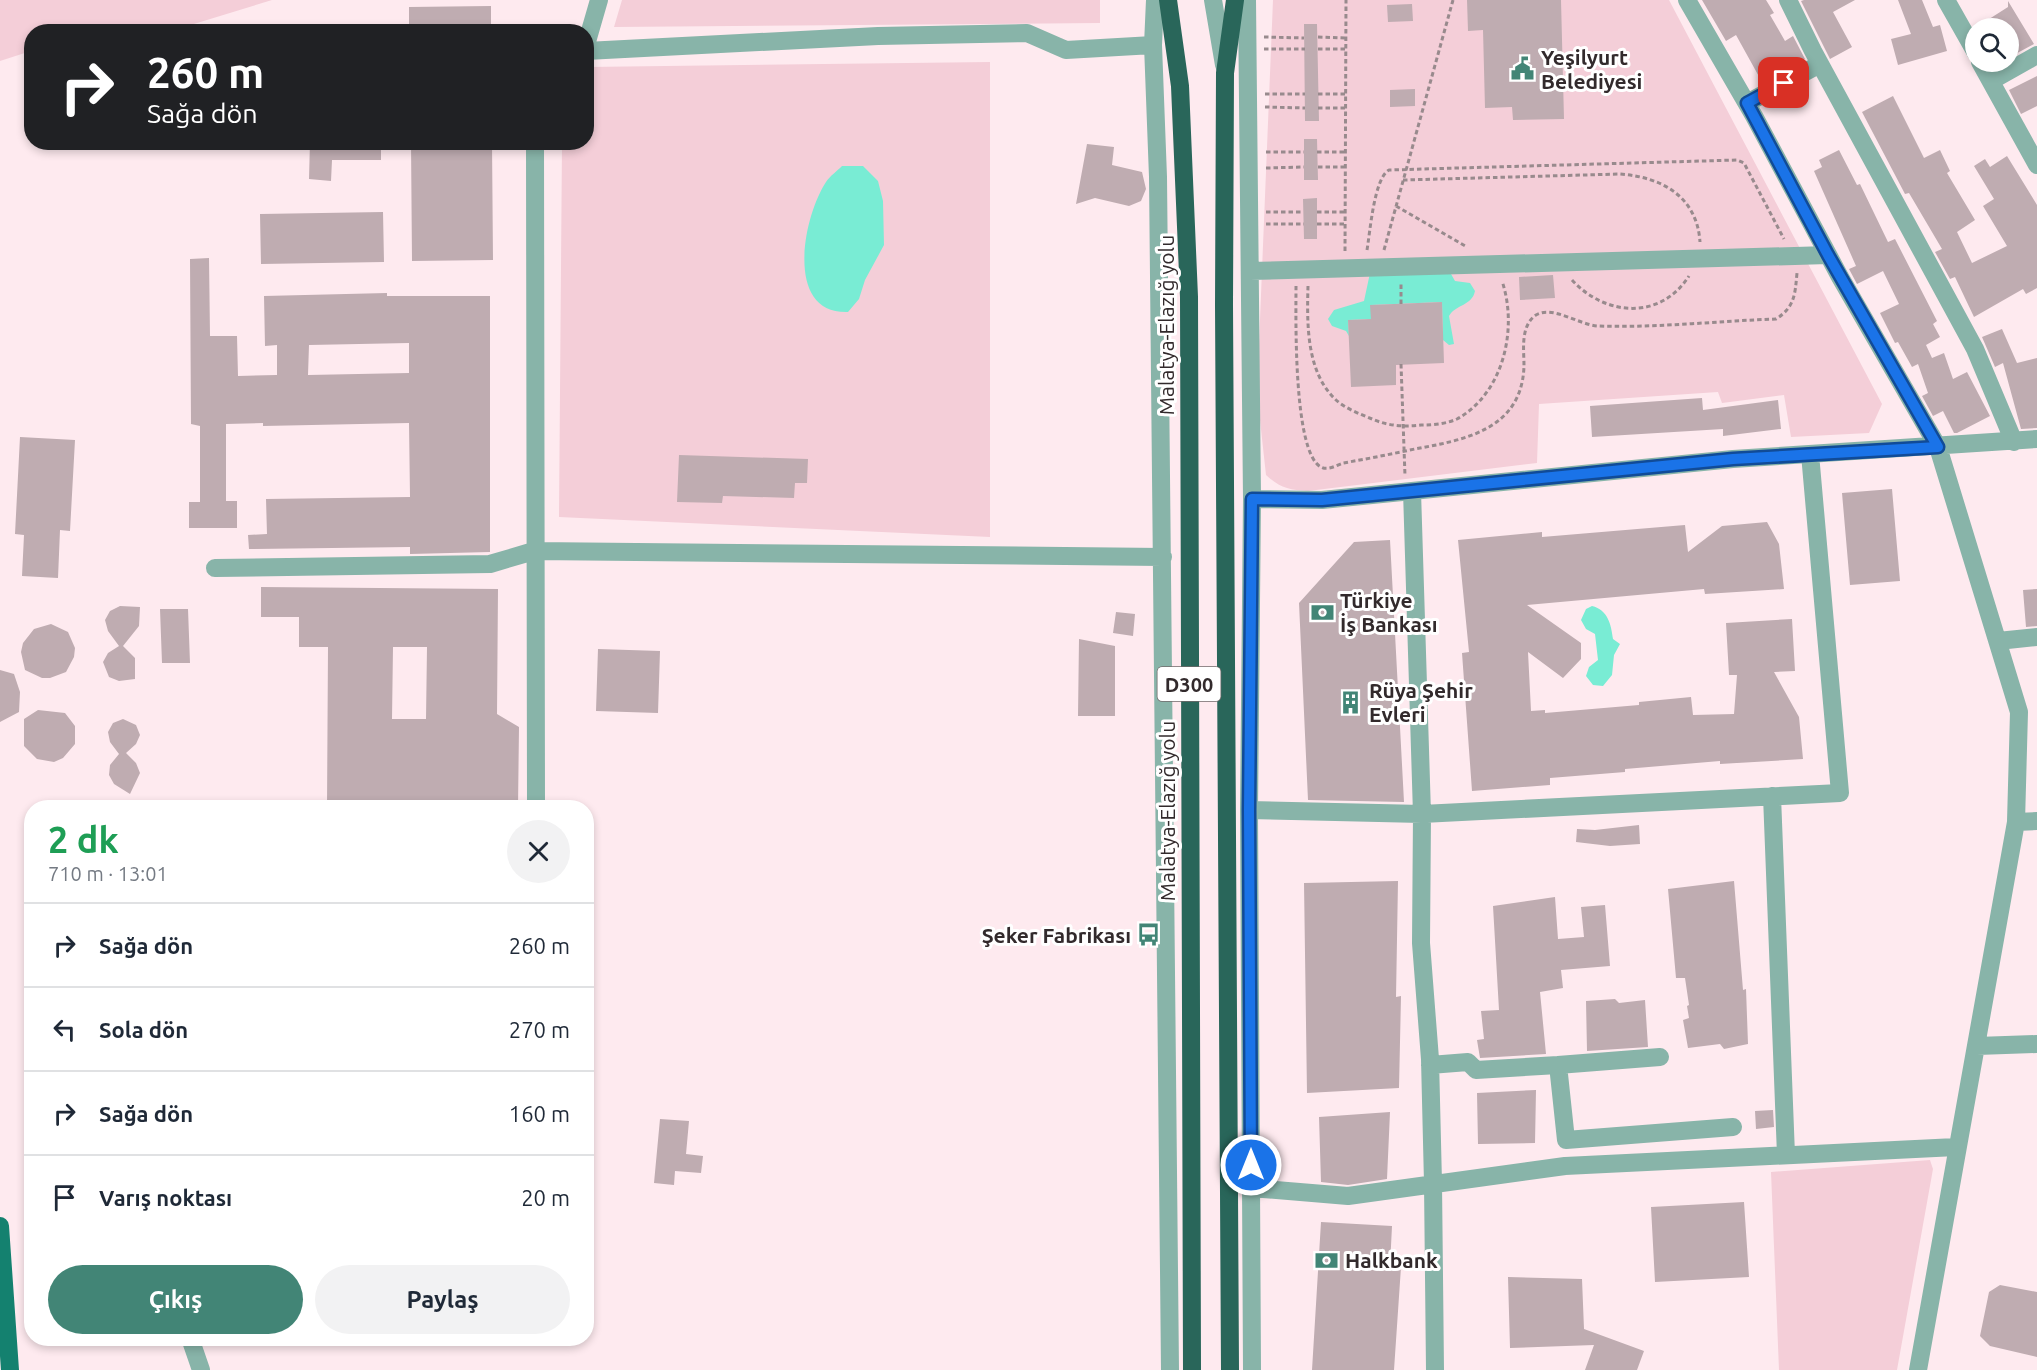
<!DOCTYPE html>
<html lang="tr">
<meta charset="utf-8">
<style>
:root{--surface:#fff;--page:#f2f2f3;--text:#1f2937;--muted:#747a83;--line:#e0e1e3;--accent:#428576}
body{margin:0;font-family:Ubuntu,sans-serif;background:var(--page);color:var(--text);height:100vh;display:flex;flex-direction:column;font-size:22px;white-space:nowrap}
*{box-sizing:border-box;margin:0}
p{font-size:20px;color:var(--muted)}
.icon{flex:none;width:33px;height:33px;fill:none;stroke:currentColor;stroke-width:2;stroke-linecap:round;stroke-linejoin:round}
.map{position:relative;flex:1;overflow:hidden}
.side{position:absolute;left:24px;top:800px;width:570px;height:546px;display:flex;flex-direction:column;background:var(--surface);border-radius:24px;box-shadow:0 3px 9px #0003}
.side>*{flex:none}
.banner{position:absolute;left:24px;top:24px;width:570px;height:126px;border-radius:24px;box-shadow:0 3px 9px #0003;background:#202124;color:#fff;overflow:hidden}
.fabs{position:absolute;left:1965px;top:18px;display:grid;gap:12px}
.fabs a{display:grid;place-items:center;width:54px;height:54px;border-radius:50%;background:var(--surface);box-shadow:0 3px 9px #0003;font-size:30px}
.pin{position:absolute;display:grid;place-items:center;width:51px;height:51px;color:#fff;margin:-26px;border-radius:12px;box-shadow:0 3px 9px #0006}
.me{position:absolute;width:66px;margin:-33px;rotate:0deg;stroke-linejoin:round;filter:drop-shadow(0 0 4px #0008)}
.turn{display:flex;align-items:center;gap:21px;height:126px;padding:0 24px;font-size:27px}
.turn .icon{width:78px;height:78px;stroke-width:2.5}
.turn b{display:block;font-size:42px;line-height:51px}
.round{display:grid;place-items:center;flex:none;width:63px;height:63px;border-radius:32px;background:var(--page)}
.head{display:flex;align-items:center;justify-content:space-between;height:102px;padding:0 24px}
h1{font-size:36px;font-weight:700;line-height:45px;color:#1e9e55}
.button{display:flex;gap:12px;margin-top:auto;padding:12px 24px}
.button a{flex:1;height:69px;border-radius:36px;background:var(--accent);color:#fff;font-size:24px;font-weight:700;line-height:69px;text-align:center}
.button a+a{background:var(--page);color:var(--text)}
ul{padding:0;list-style:none}
li{display:flex;align-items:center;gap:18px;height:84px;padding:0 24px;border-top:2px solid var(--line)}
li div{flex:1}
li b{display:block;font-size:22px}
li em{font-style:normal}
.map>svg:first-child{display:block}
.green{fill:#f4ced8}
.water{fill:#79ecd4}
.building{fill:#bfacb1;fill-rule:evenodd}
.lines{fill:none;stroke-linecap:round;stroke-linejoin:round}
.path{stroke:#988a8d;stroke-width:3;stroke-dasharray:4.5 3;stroke-linecap:butt}
.minor{stroke:#88b4a9;stroke-width:18}
.major{stroke:#14816f;stroke-width:18}
.highway{stroke:#29665a;stroke-width:18}
.route-casing{stroke:#114b97;stroke-width:15}
.route{stroke:#1a73e8;stroke-width:10}
.labels{text-anchor:middle;dominant-baseline:central;stroke-width:6;stroke-linejoin:round;paint-order:stroke}
.shield{fill:#fff;stroke:#706a6b;stroke-width:1.5}
.shield-label{font-size:20px;font-weight:bold;fill:#322a2c}
.poi-label{font-size:21px;font-weight:bold;fill:#322a2c;stroke:#fff;text-anchor:start}
.street-label{font-size:21px;fill:#322a2c;stroke:#fff}
</style>
<div class="map">
<svg width="2037" height="1370" viewBox="0 0 2037 1370">
<rect width="100%" height="100%" fill="#feeaef"/>
<path class="green" d="M0,0H272L171,31L32,32L31,51L0,61Z
M622,0H1100V23L614,27Z
M1273,0H1669L1882,404L1869,433L1791,437L1784,395L1722,403L1718,392L1539,404L1537,463L1308,491C1289,490 1280,488 1266,475L1257,393Z
M990,62V537L559,517L562,143L586,142L587,67Z
M1930,1160L1933,1169L1897,1370H1779L1771,1172Z"/>
<path class="water" d="M842,166H863L878,181L883,201L884,245L865,280L859,299L848,312C784,314 803,217 826,182C830,176 837,171 842,166Z
M1370,273L1451,274L1455,281L1470,283L1475,291C1472,306 1456,304 1449,316L1454,344L1449,345L1443,340L1442,302L1371,305V319L1348,320L1349,336L1346,331L1332,326L1328,319L1334,310L1364,301Z
M1592,606C1608,610 1611,624 1613,639L1620,644L1614,655L1612,675L1603,686L1593,685L1586,676L1589,667L1598,660L1595,634L1586,629L1581,620L1586,609Z"/>
<path class="building" d="M1467,0H1561L1564,119L1513,120L1512,107L1485,108L1483,30L1468,31Z
M1702,0H1766L1774,13L1770,15L1785,41L1793,36L1805,59L1762,82L1736,35L1726,41Z
M1804,0H1855L1833,12L1852,47L1830,59L1801,1Z
M1898,0H1922L1933,27L1940,25L1947,51L1898,65L1891,39L1911,34Z
M2008,1L2034,44L2008,58V28H1975L2008,7Z
M1412,4L1413,21L1388,22L1387,5Z
M491,6V32H409V7Z
M1304,24H1317L1319,121H1305Z
M2037,76V106L2021,114L2009,90Z
M1415,89V106L1390,107V90Z
M1893,96L1924,158L1940,150L1950,171L1947,173L1975,220L1957,232L1972,263L2007,246L1983,206L1994,199L1974,166L1985,159L1990,167L2007,156L2037,205V288L2026,294L2023,289L1974,317L1955,277L1950,279L1935,252L1942,249L1909,193L1905,194L1862,112Z
M1304,139H1317L1318,180H1304Z
M310,142H381V160H332L331,181L309,179Z
M411,142H492L493,260L412,261Z
M1087,144L1114,147L1112,165L1142,172L1146,189L1141,201L1129,206L1095,198L1076,204Z
M1839,150L1857,185L1860,184L1888,242L1895,239L1937,321L1933,324L1940,337L1926,345L1932,358L1944,353L1953,379L1967,372L1990,416L1957,433H1954L1943,411L1933,416L1922,396L1928,393L1918,364L1912,367L1898,342L1895,343L1880,313L1899,304L1883,271L1857,284L1849,269L1856,266L1814,171L1822,167L1819,160Z
M1317,198V239H1304L1303,199Z
M383,212L384,262L261,264L260,214Z
M209,258L210,336H237L238,376L277,375V345L265,346L264,296L387,293V296H490V552L410,554V547L249,549L248,535L267,534L266,499L410,497L409,423L263,426V423L226,424V501H237V528H189V502H200V426L191,424L190,259ZM409,343V373L308,375L309,345Z
M1553,275L1555,298L1520,300L1519,277Z
M1442,302L1444,363L1396,365V385L1351,387L1348,320L1371,319L1370,305Z
M2002,329L2017,363L2037,358V428L2021,429L2003,363L1995,367L1982,337Z
M1702,398L1703,410L1778,400L1781,429L1723,436V429L1592,437L1590,406Z
M20,437L75,440L70,531L60,530L58,578L22,576L24,535L15,534Z
M679,455L808,459L807,483H795L794,498L723,496L722,503L677,502Z
M1892,489L1900,581L1850,585L1842,493Z
M1767,522L1779,544L1784,589L1705,594L1704,589L1527,605L1581,643V659L1563,678L1528,652L1531,711L1545,710V713L1639,705V702L1691,697L1693,715L1734,714L1737,675H1729L1726,623L1792,619L1795,671L1774,672L1799,717L1803,759L1720,764V761L1625,769V772L1550,778V785L1472,791L1462,653L1469,652L1458,540L1542,532V537L1685,525L1688,552L1722,526Z
M1390,540L1404,802L1308,800L1299,603L1354,542Z
M261,587L498,589L497,714L519,727L518,807H327L328,647H299V617H261ZM393,647H427L426,719H392Z
M2037,589V626L2026,627L2023,590Z
M120,606L140,607L139,626L123,646L135,658V679L119,681L109,677L103,662L108,653L119,646L108,631L105,620L110,611Z
M160,609H188L190,663H162Z
M1116,612L1135,614L1133,636L1113,633Z
M51,624L68,632L75,648L74,657L66,672L50,678H42L25,670L21,652L23,643L34,629Z
M1079,639L1115,646V716H1078Z
M598,649L660,651L658,713L596,711Z
M0,670L14,674L20,692L19,712L0,722Z
M38,710L65,713L75,726V744L63,758L54,762L37,759L24,746V719Z
M123,719L136,725L140,735L136,744L126,753L136,763L140,773L130,794L114,784L109,775L110,765L119,754L110,742L108,732L113,723Z
M1639,825L1640,844L1610,846L1576,842L1577,829L1595,830Z
M1398,881L1396,997L1401,996L1399,1088L1307,1093L1304,883Z
M1734,881L1743,990L1746,989L1748,1044L1724,1049L1720,1044L1688,1048L1683,1020L1689,1018L1687,1006L1689,1005L1685,978H1676L1668,889Z
M1555,897L1558,939L1584,937L1581,907L1605,905L1610,966L1561,970L1563,988L1540,992L1546,1054L1480,1058L1477,1040L1484,1039L1481,1011L1499,1010L1493,906Z
M1615,999L1619,1003L1645,1000L1648,1047L1587,1051L1586,1001Z
M1536,1090L1535,1143L1478,1144L1477,1093Z
M1773,1110L1774,1127L1756,1129L1755,1111Z
M1390,1112L1387,1179L1348,1185L1321,1182L1319,1117Z
M660,1119L689,1121L686,1154L703,1156L701,1173L675,1171L674,1185L654,1183Z
M1744,1202L1749,1277L1655,1282L1651,1207Z
M1321,1222L1392,1226L1390,1266L1401,1267L1394,1370H1312Z
M1508,1277L1582,1279L1584,1329L1644,1351L1637,1370H1585L1594,1345L1510,1348Z
M2000,1285L2037,1292V1357L1990,1346L1980,1336L1989,1292Z"/>
<g class="lines">
<path class="path" d="M1264,37L1304,38
M1318,37L1346,38
M1264,49H1305
M1318,49H1346
M1265,94H1305
M1318,94H1346
M1265,107L1305,108
M1318,108H1346
M1266,152H1304
M1317,152H1345
M1318,167H1345
M1266,168L1304,167
M1403,180L1620,174C1661,177 1697,196 1700,242
M1396,206L1467,247
M1266,212H1303
M1317,212H1345
M1266,224H1304
M1317,224H1345
M1367,250C1370,233 1374,178 1389,170L1737,160L1744,163L1784,239
M1384,250L1453,0
M1345,251L1346,0
M1572,280C1605,316 1660,321 1689,276
M1296,286C1296,316 1293,453 1321,467C1328,471 1337,465 1343,463C1367,459 1391,454 1415,449C1464,440 1522,430 1524,366C1524,350 1520,326 1536,315C1553,305 1579,325 1598,326C1657,328 1717,321 1776,319C1795,307 1795,294 1797,273
M1308,286C1307,323 1306,371 1335,399C1344,408 1360,414 1372,419C1388,426 1404,427 1421,425C1433,425 1446,424 1457,419C1504,393 1518,328 1502,281
M1401,304V284
M1401,364L1405,476"/>
<path class="minor" d="M1155,0L1153,45L1158,177L1170,1370
M1213,0L1224,65
M1247,0L1252,499L1249,810L1252,1370
M1687,0L1754,116L1840,277L1938,447L2019,712L2016,822L1918,1370
M1788,0L1813,51L1975,349L2014,442
M1946,0L1976,53
M586,45L599,0
M586,51L878,36L1027,33L1066,50L1153,45
M1980,62L2037,165
M1991,81L2037,55
M1747,103L1820,64
M535,142L536,807
M1250,271L1828,255
M1412,491L1422,814L1421,943L1430,1059L1433,1183L1435,1370
M1252,499L1322,500L1733,459L2037,439
M215,568L490,564L534,551L1163,557
M1998,641L2037,637
M1772,796L1786,1155
M1249,810L1422,814L1840,793L1810,454
M2016,822L2037,821
M1977,1046L2037,1044
M1430,1065L1468,1062L1476,1070L1558,1065L1566,1140L1733,1127
M1558,1065L1660,1057
M1251,1188L1348,1196L1565,1166L1956,1147
M190,1338L201,1370"/>
<path class="major" d="M0,1226L10,1370"/>
<path class="highway" d="M1168,0L1180,86L1189,297L1192,1370
M1230,1370L1224,305L1225,73L1235,0"/>
</g>
<g class="lines">
<defs>
<path id="route" d="M1251,1165L1249,810L1252,499L1322,500L1733,459L1938,447L1828,255L1747,103L1784,83"/>
</defs>
<use href="#route" class="route-casing"/>
<use href="#route" class="route"/>
</g>
<defs>
<symbol id="civic-bare" viewBox="-9 -9 18 18"><path d="M-.6-6.5H3V-4.5H.6V-3L4-1V1h2V6H-6V1h2V-1L-.6-3ZM-1.2 2.5V6h2.4V2.5Z" fill="#428576" stroke="#fff" stroke-width="2.5" paint-order="stroke"/></symbol>
<symbol id="bank-bare" viewBox="-9 -9 18 18"><path d="M-6-4H6V4H-6ZM0-2.3a2.3 2.3 0 1 0 0 4.6a2.3 2.3 0 1 0 0-4.6Z" fill="#428576" stroke="#fff" stroke-width="2.5" paint-order="stroke"/></symbol>
<symbol id="building-bare" viewBox="-9 -9 18 18"><path d="M-4-6H4V6H1V3H-1V6H-4ZM-2.5-4.3h1.7v1.8h-1.7ZM.8-4.3h1.7v1.8H.8ZM-2.5-1h1.7V.8h-1.7ZM.8-1h1.7V.8H.8Z" fill="#428576" stroke="#fff" stroke-width="2.5" paint-order="stroke"/></symbol>
<symbol id="bus-bare" viewBox="-9 -9 18 18"><path d="M-5-6H5V4H4V6H2V4H-2V6H-4V4H-5ZM-3.5-4V0h7V-4ZM-3.5 1.2v1.5H-2V1.2ZM2 1.2v1.5H3.5V1.2Z" fill="#428576" stroke="#fff" stroke-width="2.5" paint-order="stroke"/></symbol>
</defs>
<g fill-rule="evenodd">
<use href="#civic-bare" x="1506" y="52" width="33" height="33"/>
<use href="#bank-bare" x="1306" y="596" width="33" height="33"/>
<use href="#building-bare" x="1334" y="686" width="33" height="33"/>
<use href="#bus-bare" x="1132" y="918" width="33" height="33"/>
<use href="#bank-bare" x="1310" y="1244" width="33" height="33"/>
</g>
<g class="labels">
<rect class="shield" x="1157.5" y="667" width="63" height="34" rx="4.5"/>
<g class="shield-label">
<text x="1189" y="684">D300</text>
</g>
<g class="poi-label">
<text x="1541" y="57">Yeşilyurt<tspan x="1541" dy="24">Belediyesi</tspan></text>
<text x="1340" y="600">Türkiye<tspan x="1340" dy="24">İş Bankası</tspan></text>
<text x="1369" y="690">Rüya Şehir<tspan x="1369" dy="24">Evleri</tspan></text>
<text x="1131" y="935" text-anchor="end">Şeker Fabrikası</text>
<text x="1345" y="1260">Halkbank</text>
</g>
<g class="street-label">
<text transform="translate(1166 325) rotate(-90)">Malatya-Elazığ yolu</text>
<text transform="translate(1167 811) rotate(-90)">Malatya-Elazığ yolu</text>
</g>
</g>
</svg>
<div class="fabs">
<a><svg class="icon" aria-label="search" viewBox="0 0 24 24"><circle cx="10" cy="10" r="6"/><path d="M15 15l6 6"/></svg></a>
</div>
<div class="pin" style="left:1784px;top:83px;background:#d93025"><svg class="icon" aria-label="arrive" viewBox="0 0 24 24"><path d="M6 21V4h12l-3 4 3 4H6"/></svg></div>
<svg class="me" style="left:1251px;top:1165px" viewBox="-20 -20 40 40"><circle r="17" fill="#1a73e8" stroke="#fff" stroke-width="3"/><path d="M0-11L8 9 0 5-8 9z" fill="#fff"/></svg>
<div class="banner">
<div class="turn"><svg class="icon" aria-label="right" viewBox="0 0 24 24"><path d="M7 20v-9h11M14 6l5 5-5 5"/></svg><div><b>260 m</b>Sağa dön</div></div>
</div>
<section class="side">
<div class="head"><div><h1>2 dk</h1><p>710 m · 13:01</p></div><a class="round"><svg class="icon" aria-label="close" viewBox="0 0 24 24"><path d="M6 6l12 12M18 6L6 18"/></svg></a></div>
<ul>
<li><svg class="icon" aria-label="right" viewBox="0 0 24 24"><path d="M7 20v-9h11M14 6l5 5-5 5"/></svg><div><b>Sağa dön</b></div><em>260 m</em></li>
<li><svg class="icon" aria-label="left" viewBox="0 0 24 24"><path d="M17 20v-9H6M10 6l-5 5 5 5"/></svg><div><b>Sola dön</b></div><em>270 m</em></li>
<li><svg class="icon" aria-label="right" viewBox="0 0 24 24"><path d="M7 20v-9h11M14 6l5 5-5 5"/></svg><div><b>Sağa dön</b></div><em>160 m</em></li>
<li><svg class="icon" aria-label="arrive" viewBox="0 0 24 24"><path d="M6 21V4h12l-3 4 3 4H6"/></svg><div><b>Varış noktası</b></div><em>20 m</em></li>
</ul>
<div class="button"><a>Çıkış</a><a>Paylaş</a></div>
</section>
</div>
